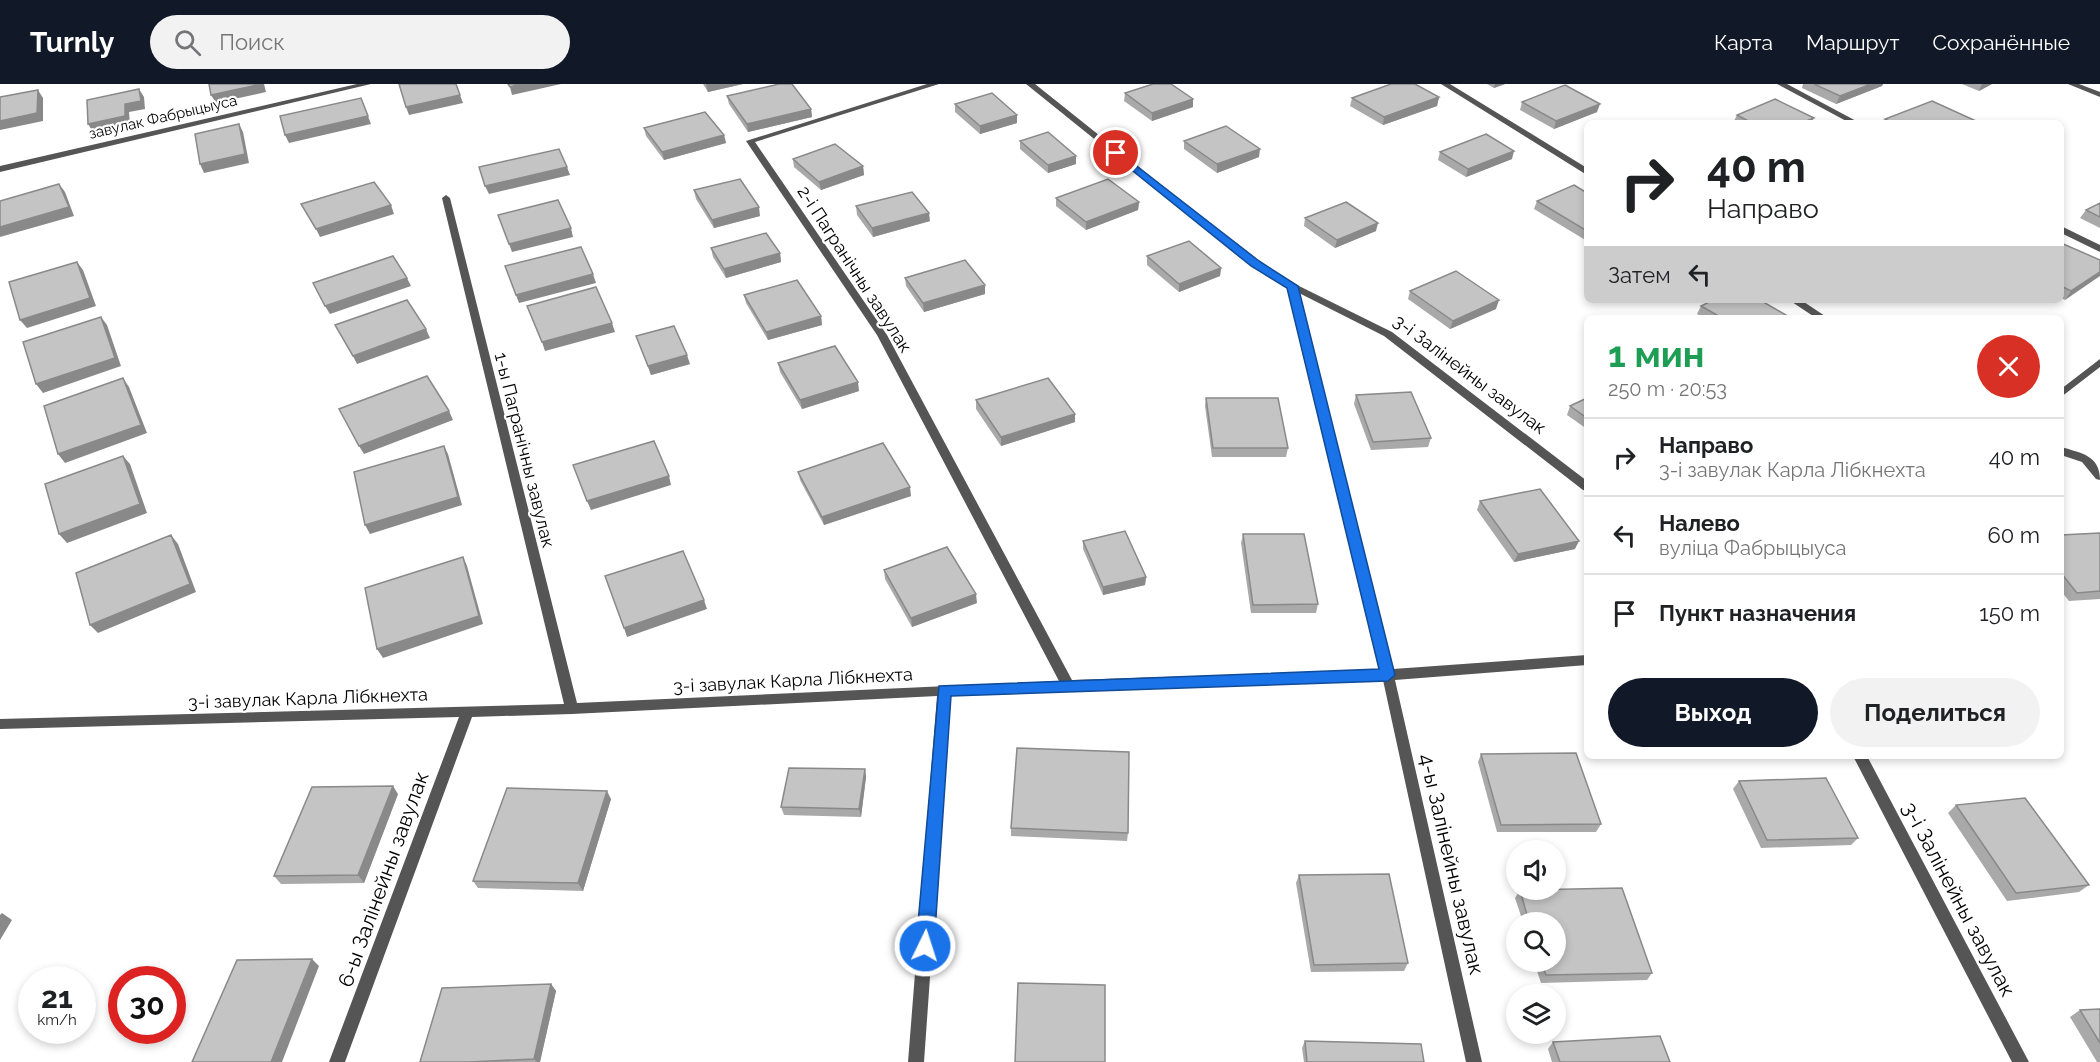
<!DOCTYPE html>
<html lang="ru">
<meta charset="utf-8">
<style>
:root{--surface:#fff;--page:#f2f2f2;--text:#202124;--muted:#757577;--line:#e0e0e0;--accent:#111827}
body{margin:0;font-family:Raleway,sans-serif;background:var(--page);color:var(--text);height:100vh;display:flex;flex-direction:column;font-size:22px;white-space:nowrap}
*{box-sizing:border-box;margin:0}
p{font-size:20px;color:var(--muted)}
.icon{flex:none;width:33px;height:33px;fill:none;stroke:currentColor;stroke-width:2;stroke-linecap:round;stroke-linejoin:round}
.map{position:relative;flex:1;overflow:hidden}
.details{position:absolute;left:1584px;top:231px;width:480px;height:444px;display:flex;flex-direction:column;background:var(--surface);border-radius:9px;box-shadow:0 3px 9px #0003}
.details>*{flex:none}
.guide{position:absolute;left:1584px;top:36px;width:480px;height:183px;border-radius:9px;box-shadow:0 3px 9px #0003;background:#fff;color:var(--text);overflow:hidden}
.fabs{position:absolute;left:1506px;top:756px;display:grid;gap:12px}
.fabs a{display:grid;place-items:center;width:60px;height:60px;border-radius:50%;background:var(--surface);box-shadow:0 3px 9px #0003;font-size:30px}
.speed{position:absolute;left:18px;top:882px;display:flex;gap:12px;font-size:30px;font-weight:700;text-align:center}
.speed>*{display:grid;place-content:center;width:78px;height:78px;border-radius:50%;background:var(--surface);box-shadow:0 3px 9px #0003;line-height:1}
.speed small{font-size:15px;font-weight:400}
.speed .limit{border:9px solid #d22;background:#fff;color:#111}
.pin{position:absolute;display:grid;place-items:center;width:51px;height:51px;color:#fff;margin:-26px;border:3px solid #fff;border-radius:50%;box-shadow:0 2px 6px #0007}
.me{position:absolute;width:66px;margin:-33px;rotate:4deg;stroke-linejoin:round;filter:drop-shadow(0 0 4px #0008)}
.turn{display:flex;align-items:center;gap:21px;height:126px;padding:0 24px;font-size:27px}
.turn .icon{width:78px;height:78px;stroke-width:2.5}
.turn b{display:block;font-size:42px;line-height:51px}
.then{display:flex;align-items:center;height:57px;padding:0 24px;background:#0003;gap:12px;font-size:22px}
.round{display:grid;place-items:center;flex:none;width:63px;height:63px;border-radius:32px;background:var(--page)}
.overview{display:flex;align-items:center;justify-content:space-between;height:102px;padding:0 24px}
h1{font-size:36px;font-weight:700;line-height:45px;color:#1e9e55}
.cta{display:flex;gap:12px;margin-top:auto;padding:12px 24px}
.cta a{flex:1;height:69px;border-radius:36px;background:var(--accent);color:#fff;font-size:24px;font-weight:700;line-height:69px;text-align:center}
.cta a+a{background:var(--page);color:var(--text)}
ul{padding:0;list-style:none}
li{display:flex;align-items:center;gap:18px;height:78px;padding:0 24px;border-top:2px solid var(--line)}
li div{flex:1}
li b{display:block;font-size:22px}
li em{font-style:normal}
header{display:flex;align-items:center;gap:36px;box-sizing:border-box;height:84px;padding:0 30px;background:var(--accent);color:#fff}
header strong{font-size:28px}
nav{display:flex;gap:33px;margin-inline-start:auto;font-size:21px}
.search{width:420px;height:54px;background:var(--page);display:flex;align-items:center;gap:15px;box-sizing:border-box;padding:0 21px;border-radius:33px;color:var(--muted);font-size:22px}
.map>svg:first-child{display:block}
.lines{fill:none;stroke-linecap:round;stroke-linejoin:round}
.street{fill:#555;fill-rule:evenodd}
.wall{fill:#a9a9a9}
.shaded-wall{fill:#898989}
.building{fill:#c4c4c4;stroke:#898989;stroke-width:1.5}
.route{fill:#1a73e8;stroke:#114b97;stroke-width:1.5}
.labels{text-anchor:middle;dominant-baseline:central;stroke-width:4.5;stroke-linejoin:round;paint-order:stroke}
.far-street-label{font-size:15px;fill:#000;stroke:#fff}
.street-label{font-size:18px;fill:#000;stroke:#fff}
.near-street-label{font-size:21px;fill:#000;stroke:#fff}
</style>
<header>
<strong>Turnly</strong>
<div class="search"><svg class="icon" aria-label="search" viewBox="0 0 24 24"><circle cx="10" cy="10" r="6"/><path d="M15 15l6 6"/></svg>Поиск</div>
<nav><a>Карта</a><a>Маршрут</a><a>Сохранённые</a></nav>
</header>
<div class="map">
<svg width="2100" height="978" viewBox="0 0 2100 978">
<rect width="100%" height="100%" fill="#fff"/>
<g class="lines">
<path class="street" d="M357,0H371L0,88V82Z
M927,0H939L755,58L887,251L1072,596L1380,586L1288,203L1252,182L1026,0H1035L1258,178L1295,200L1392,248L1587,397V407L1583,406L1384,252L1299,209L1393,585L1587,571V581L1395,596L1482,978H1466L1383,596L950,611L924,978H908L937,612L572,630L472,633L345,978H329L459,633L0,645V635L564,620L442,114L446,111L450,114L577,619L1059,597L877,251L746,57Z
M1441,0H1450L1587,84V91Z
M1777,0H1787L1860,39H1850Z
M2068,0H2079L2100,8V13Z
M2061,142L2100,161V168L2061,149Z
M1789,216H1801L1828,234H1816Z
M2100,275V283L2061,313V305Z
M2061,363C2081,369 2100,371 2100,396L2096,395L2082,378L2061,371Z
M1853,672H1867L2029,978H2012Z"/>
</g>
<path class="wall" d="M703,0H743L708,8Z
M1487,0H1505L1494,4Z
M1803,0H1883L1882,2L1836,20L1802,4Z
M1962,0H1992L1979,7Z
M1125,9L1193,23L1152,37L1124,17Z
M727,12L811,25L812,33L748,48L729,20Z
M1439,13L1437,22L1383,41L1350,22L1352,14Z
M1522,18L1597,28L1554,45L1520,26Z
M955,20L1017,31V39L980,50L955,28Z
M1737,31L1811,39H1733Z
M1885,35L1976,37L1974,39H1883Z
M644,44L724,51L726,59L664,76L646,52Z
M1020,57L1076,72V80L1048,89L1020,65Z
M1184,57L1259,73L1217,89L1184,65Z
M1440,68L1512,75L1466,93L1438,76Z
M793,75L863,82L864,91L821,106L794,83Z
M694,106L760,132L714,144L696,115Z
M1587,109V157L1534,125L1537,117Z
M1056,114L1139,118L1138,126L1086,146L1056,122Z
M2100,119V144L2080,134L2086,126Z
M856,122L930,137L873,153L857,131Z
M1305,134L1376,147L1335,164L1304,142Z
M2061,159L2100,176L2065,216L2061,214Z
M711,164L780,169L781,178L726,194L713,173Z
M1147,172L1221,184L1220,192L1179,208L1147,181Z
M905,194L985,210L924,228L906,202Z
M1410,207L1496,225L1450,245L1408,215Z
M744,211L821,232L822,241L768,256L746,219Z
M1701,222L1791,234H1704L1697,230Z
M636,252L690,280L651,291Z
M778,279L859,307L802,325L780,288Z
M1356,311L1431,354L1428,363L1371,366L1354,320Z
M1206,314L1288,364L1286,373H1212L1205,322Z
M1587,314V345L1567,331L1570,322Z
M976,316L1075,330V338L1001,362L976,325Z
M798,388L911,412L824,441L800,396Z
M1480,417L1575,465L1514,478L1477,426Z
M2100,449V515L2069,517L2061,507V451Z
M1243,450L1318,520L1316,529H1251L1241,459Z
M1083,457L1146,493L1145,501L1103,511L1083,465Z
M884,486L977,519L912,543L885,495Z
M1481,670L1601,740L1596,748H1497L1478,678Z
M865,685L866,693L861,733L784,731L781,723Z
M1739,697L1858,754L1851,761L1761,764L1733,705Z
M398,710L364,799L281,800L274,792Z
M611,715L583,807L478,804L473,797Z
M1956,721L2089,801L2079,808L2007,817L1948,729Z
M1011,744L1128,749L1127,757L1011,752Z
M1299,791L1408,879L1404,887L1311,888L1296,799Z
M1520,806L1652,889L1647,896L1541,899L1534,878H1556V838H1523L1515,814Z
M551,900L556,907L540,978H420Z
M2100,925V978H2097L2070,933L2080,926Z
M1305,957L1424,978H1304L1302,964Z
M1553,958L1670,978H1552L1548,965Z"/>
<path class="shaded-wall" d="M262,0H264L266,8L216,19L211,11Z
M521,0H561L512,11L510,3Z
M706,0H743L708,8Z
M1495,0H1505L1494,4Z
M1871,0H1883L1882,2L1836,20L1840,12Z
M1982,0H1992L1979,7Z
M139,5L144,13L145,25L129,28L130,40L93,48L88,40L125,20Z
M38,6L43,14V37L0,46V37Z
M460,11L463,19L409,31L406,23Z
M1439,13L1437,22L1383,41L1384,33Z
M361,14L371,40L289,59L285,51Z
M1193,15V23L1152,37V29Z
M1600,20L1597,28L1554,45L1556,37Z
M811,25L812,33L748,48L747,40Z
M1017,31V39L980,50V42Z
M1814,34L1811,39H1801Z
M239,40L243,48L249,79L204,89L200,80Z
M724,51L726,59L664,76L662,68Z
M1260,65L1259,73L1217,89V80Z
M1514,67L1512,75L1466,93L1468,85Z
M1076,72V80L1048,89V81Z
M863,82L864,91L821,106L819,98Z
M567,83L570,91L489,110L485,102Z
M59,100L65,108L74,132L0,153V143Z
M1139,118L1138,126L1086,146V138Z
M391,121L394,130L320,153L316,145Z
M759,123L760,132L714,144L712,136Z
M929,129L930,137L873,153L872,144Z
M1378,139L1376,147L1335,164L1337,156Z
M571,144L573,153L512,168L509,160Z
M780,169L781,178L726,194L724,185Z
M77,178L83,186L96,222L27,244L20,236Z
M1221,184L1220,192L1179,208V200Z
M2100,188V192L2065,216L2071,207Z
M593,190L596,199L519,219L516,211Z
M407,194L411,202L330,230L325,222Z
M985,201V210L924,228L923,219Z
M1499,216L1496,225L1450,245L1453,237Z
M821,232L822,241L768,256L766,248Z
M101,233L107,241L121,282L43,309L36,300Z
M612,239L615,248L545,267L542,258Z
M426,245L430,254L357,280L353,272Z
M687,271L690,280L651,291L648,282Z
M123,294L129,303L147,349L65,379L58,370Z
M858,298L859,307L802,325L800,316Z
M449,327L453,336L364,370L359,362Z
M1075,330V338L1001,362V353Z
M444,362L448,370L462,421L370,450L365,441Z
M123,372L130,380L147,429L67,459L59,450Z
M669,392L671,401L591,426L587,417Z
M910,403L911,412L824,441L822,433Z
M171,451L178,460L196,508L98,549L90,541Z
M1579,457L1575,465L1514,478L1518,470Z
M463,473L467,482L483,540L383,574L377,565Z
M1146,493L1145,501L1103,511V503Z
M976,510L977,519L912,543L911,534Z
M704,516L707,525L627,553L624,544Z
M865,685L866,693L861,733L859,725Z
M393,702L398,710L364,799L358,791Z
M607,707L611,715L583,807L578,799Z
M2,829L12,836L0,856V831Z
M312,875L319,882L282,978H271Z
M551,900L556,907L540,978H537L534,975Z"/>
<path class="building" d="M209,0H262L211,11Z
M399,0H456L460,11L406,23Z
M508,0H521L510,3Z
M779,0H792L811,25L747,40L727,12Z
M1153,0H1171L1193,15L1152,29L1125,9Z
M1391,0H1415L1439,13L1384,33L1352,14Z
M1814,0H1871L1840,12Z
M1565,1L1600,20L1556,37L1522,18Z
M139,5L141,17L125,20V32L88,40L87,16Z
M38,6L37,29L0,37V13Z
M992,9L1017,31L980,42L955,20Z
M361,14L368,32L285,51L280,32Z
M1775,15L1814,34L1801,39H1752L1737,31Z
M1932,17L1976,37L1971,39H1893L1885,35Z
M705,28L724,51L662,68L644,44Z
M239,40L245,70L200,80L195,50Z
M1226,42L1260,65L1217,80L1184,57Z
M1048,48L1076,72L1048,81L1020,57Z
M1486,50L1514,67L1468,85L1440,68Z
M835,60L863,82L819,98L793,75Z
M559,65L567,83L485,102L479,83Z
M740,95L759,123L712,136L694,106Z
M1108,95L1139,118L1086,138L1056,114Z
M374,98L391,121L316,145L301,120Z
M59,100L69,123L0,143V117Z
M1574,101L1587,109V147L1537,117Z
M912,108L929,129L872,144L856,122Z
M558,116L571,144L509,160L498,131Z
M1346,118L1378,139L1337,156L1305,134Z
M2100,119V133L2086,126Z
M766,149L780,169L724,185L711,164Z
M1189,157L1221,184L1179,200L1147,172Z
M2061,159L2100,176V188L2071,207L2061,202Z
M581,163L593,190L516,211L505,182Z
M393,172L407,194L325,222L313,199Z
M965,176L985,201L923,219L905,194Z
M77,178L90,214L20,236L9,198Z
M1456,187L1499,216L1453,237L1410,207Z
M797,196L821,232L766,248L744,211Z
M596,203L612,239L542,258L527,222Z
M407,216L426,245L353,272L335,241Z
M1713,216H1760L1791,234H1722L1701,222Z
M101,233L115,274L36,300L23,258Z
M674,242L687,271L648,282L636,252Z
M835,262L858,298L800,316L778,279Z
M427,292L449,327L359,362L339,325Z
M123,294L141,341L58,370L44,322Z
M1048,294L1075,330L1001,353L976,316Z
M1411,308L1431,354L1373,358L1356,311Z
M1206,314H1278L1288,364H1213Z
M1587,314V334L1570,322Z
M654,357L669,392L587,417L573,381Z
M883,359L910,403L822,433L798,388Z
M444,362L458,413L365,441L354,388Z
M123,372L140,420L59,450L45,400Z
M1540,405L1579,457L1518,470L1480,417Z
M1125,447L1146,493L1103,503L1083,457Z
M2100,449V507L2077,509L2061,489V451Z
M1243,450H1304L1318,520L1253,521Z
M171,451L190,500L90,541L76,489Z
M947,463L976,510L911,534L884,486Z
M683,467L704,516L624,544L605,492Z
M463,473L479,532L377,565L365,504Z
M1017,664L1129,668L1128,749L1011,744Z
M1576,669L1601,740L1501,741L1481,670Z
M789,684L865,685L859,725L781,723Z
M1826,694L1858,754L1767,756L1739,697Z
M393,702L358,791L274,792L312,703Z
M507,704L607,707L578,799L473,797Z
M2025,714L2089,801L2016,809L1956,721Z
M1389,790L1408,879L1314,881L1299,791Z
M1622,804L1652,889L1546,891L1541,878H1556V838H1529L1520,806Z
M312,875L271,978H192L237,876Z
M1018,899L1105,901V978H1015Z
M551,900L534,975L470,978H420L442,904Z
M2100,925V959L2080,926Z
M1660,952L1670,978H1560L1553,958Z
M1305,957L1421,960L1424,978H1307Z"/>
<path class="route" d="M1116,66L1259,177L1298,202L1395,591L1388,597L951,612L934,862L931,868L925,870L919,868L916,862L939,602L1379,585L1287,204L1251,182L1113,71L1112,69Z"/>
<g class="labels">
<g class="far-street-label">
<text transform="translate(163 33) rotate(-13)">завулак Фабрыцыуса</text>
</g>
<g class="street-label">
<text transform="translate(855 185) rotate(57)">2-і Пагранічны завулак</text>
<text transform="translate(1470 290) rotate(37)">3-і Залінейны завулак</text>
<text transform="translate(525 366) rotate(76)">1-ы Пагранічны завулак</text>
<text transform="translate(793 596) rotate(-3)">3-і завулак Карла Лібкнехта</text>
<text transform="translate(308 614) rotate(-2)">3-і завулак Карла Лібкнехта</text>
</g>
<g class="near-street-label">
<text transform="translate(1452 780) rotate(77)">4-ы Залінейны завулак</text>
<text transform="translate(383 795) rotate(-70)">6-ы Залінейны завулак</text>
<text transform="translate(1959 815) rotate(62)">3-і Залінейны завулак</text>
</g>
</g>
</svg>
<div class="fabs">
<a><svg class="icon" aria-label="sound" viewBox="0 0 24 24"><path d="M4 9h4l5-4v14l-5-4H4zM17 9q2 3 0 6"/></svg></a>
<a><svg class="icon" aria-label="search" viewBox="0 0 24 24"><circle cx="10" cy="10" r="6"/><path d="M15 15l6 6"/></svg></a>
<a><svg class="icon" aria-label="layers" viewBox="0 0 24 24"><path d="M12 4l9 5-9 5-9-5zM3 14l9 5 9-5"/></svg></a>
</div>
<div class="speed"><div>21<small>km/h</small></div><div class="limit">30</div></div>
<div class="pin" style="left:1116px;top:69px;background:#d93025"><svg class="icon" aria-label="arrive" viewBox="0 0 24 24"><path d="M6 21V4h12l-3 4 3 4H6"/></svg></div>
<svg class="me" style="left:925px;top:862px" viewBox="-20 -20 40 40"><circle r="17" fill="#1a73e8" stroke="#fff" stroke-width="3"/><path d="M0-11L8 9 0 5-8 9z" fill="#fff"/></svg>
<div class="guide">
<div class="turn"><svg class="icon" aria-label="right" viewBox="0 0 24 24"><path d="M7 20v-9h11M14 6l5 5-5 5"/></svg><div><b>40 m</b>Направо</div></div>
<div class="then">Затем<svg class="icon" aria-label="left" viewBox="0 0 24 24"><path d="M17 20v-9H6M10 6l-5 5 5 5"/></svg></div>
</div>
<section class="details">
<div class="overview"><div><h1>1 мин</h1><p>250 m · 20:53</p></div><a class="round" style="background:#d93025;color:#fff"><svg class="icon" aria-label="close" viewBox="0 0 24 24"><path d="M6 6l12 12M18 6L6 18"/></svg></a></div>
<ul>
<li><svg class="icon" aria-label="right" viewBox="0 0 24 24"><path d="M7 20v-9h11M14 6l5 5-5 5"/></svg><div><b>Направо</b><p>3-і завулак Карла Лібкнехта</p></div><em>40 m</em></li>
<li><svg class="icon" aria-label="left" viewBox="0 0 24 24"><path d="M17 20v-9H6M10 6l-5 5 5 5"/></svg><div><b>Налево</b><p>вуліца Фабрыцыуса</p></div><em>60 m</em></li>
<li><svg class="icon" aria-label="arrive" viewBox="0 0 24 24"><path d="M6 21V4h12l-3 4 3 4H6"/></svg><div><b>Пункт назначения</b></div><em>150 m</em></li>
</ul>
<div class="cta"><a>Выход</a><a>Поделиться</a></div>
</section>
</div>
